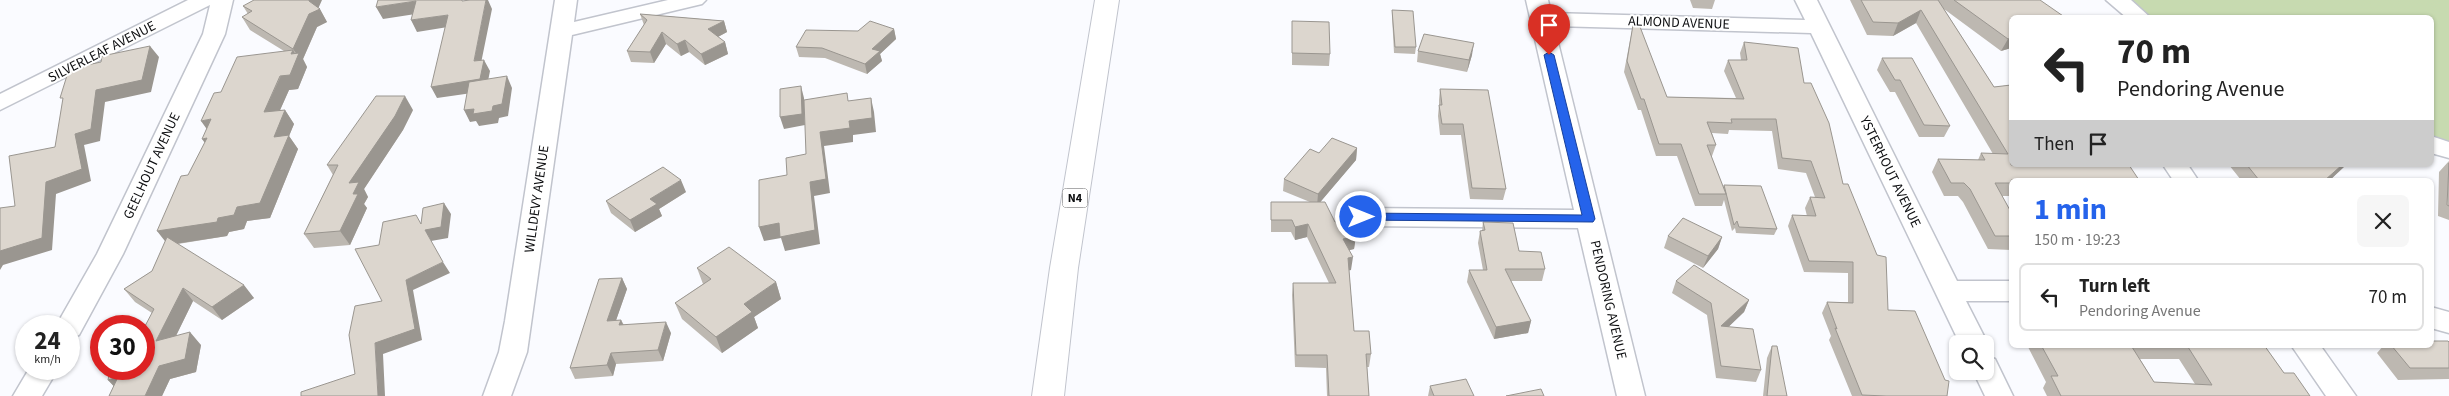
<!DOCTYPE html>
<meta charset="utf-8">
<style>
:root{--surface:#fff;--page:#f6f6f6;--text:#222;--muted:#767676;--line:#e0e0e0;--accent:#2563eb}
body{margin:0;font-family:"Source Sans 3",sans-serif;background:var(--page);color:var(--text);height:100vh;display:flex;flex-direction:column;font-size:19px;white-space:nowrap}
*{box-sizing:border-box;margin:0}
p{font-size:16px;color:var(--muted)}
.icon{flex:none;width:28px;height:28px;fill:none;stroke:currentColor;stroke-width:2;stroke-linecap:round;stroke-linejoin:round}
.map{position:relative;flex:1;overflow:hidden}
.details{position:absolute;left:2009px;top:178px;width:425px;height:170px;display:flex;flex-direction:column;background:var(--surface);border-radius:8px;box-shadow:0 1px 4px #0004}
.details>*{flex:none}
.guide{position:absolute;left:2009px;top:15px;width:425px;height:152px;border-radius:8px;box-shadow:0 1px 4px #0004;background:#fff;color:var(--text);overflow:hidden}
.fabs{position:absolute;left:1949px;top:335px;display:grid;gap:10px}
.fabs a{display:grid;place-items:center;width:45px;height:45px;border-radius:8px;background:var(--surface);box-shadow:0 1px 4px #0004;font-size:25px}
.speed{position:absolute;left:15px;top:315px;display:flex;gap:10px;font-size:25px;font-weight:700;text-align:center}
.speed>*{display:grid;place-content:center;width:65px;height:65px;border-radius:50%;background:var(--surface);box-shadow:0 1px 4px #0004;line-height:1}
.speed small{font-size:12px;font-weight:400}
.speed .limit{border:8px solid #d22;background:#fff;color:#111}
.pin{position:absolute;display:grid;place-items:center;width:42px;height:42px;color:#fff;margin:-51px -21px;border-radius:50% 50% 50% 0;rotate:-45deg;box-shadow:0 0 5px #0007}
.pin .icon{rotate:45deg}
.me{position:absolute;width:55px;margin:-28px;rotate:90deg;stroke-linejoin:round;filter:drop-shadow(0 0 4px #0008)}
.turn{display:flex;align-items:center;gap:18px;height:105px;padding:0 25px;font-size:22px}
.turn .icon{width:65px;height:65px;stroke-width:2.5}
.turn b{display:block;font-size:35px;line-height:42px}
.then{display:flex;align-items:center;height:48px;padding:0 25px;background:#0003;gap:10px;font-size:19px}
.round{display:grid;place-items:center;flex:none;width:52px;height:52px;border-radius:8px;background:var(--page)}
.summary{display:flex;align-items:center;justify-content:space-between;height:85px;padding:0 25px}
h1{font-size:30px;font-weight:700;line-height:38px;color:var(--accent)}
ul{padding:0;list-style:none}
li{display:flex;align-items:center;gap:15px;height:68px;margin:0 10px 8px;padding:0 15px;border:2px solid var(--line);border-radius:8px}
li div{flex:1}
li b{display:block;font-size:19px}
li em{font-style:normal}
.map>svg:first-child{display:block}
.green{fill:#c7dab0}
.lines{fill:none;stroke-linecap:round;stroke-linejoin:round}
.street-casing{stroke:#c1c4cd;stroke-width:3}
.highway-casing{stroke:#c1c4cd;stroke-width:2}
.street{fill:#fff;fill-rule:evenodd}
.highway{fill:#fff;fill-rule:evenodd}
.wall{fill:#bdb8b1;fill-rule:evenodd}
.shaded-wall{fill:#9a9690}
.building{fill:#dcd6ce;stroke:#9a9690;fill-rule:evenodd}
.route{fill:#2563eb;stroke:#184099}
.labels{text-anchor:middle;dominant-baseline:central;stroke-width:4;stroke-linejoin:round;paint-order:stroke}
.shield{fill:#fff;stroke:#565658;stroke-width:1}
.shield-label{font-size:12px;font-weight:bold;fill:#0d0e10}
.street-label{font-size:14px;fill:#0d0e10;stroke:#fff}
</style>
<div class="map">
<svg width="2449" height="396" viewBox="0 0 2449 396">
<rect width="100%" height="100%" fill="#fafbff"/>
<path class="green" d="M2112,0H2449V146L2431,141V18L2135,17Z"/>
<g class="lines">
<defs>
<path id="street" d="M188,0H233L225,34L123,254L79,335L69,338V326H56L97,254L203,34L210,5L0,110V94Z
M555,0H577L574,22L668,0H706L702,4L572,35L527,352L511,396H483L499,352L505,321Z
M1526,0H1548L1551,13L1805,20L1795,0H1817L1957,281H2011V301H1966L1988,344L1985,349V344H1960L1811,33L1554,26L1645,396H1617L1578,228L1361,226L1352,223L1348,217L1352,211L1361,208L1574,210Z
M2106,0H2131L2151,18H2127Z
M2431,136L2449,142V158L2431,153Z
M2163,165H2188L2198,180H2173Z
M2431,307L2449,312V333L2431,328Z
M2291,345H2320L2356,396H2326Z
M1985,356L1995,359L2013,396H1985L1973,371H1985Z
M29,369H58L42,396H13Z"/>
<path id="highway" d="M1095,0H1119L1078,268L1064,396H1032L1050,268Z"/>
</defs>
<use href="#street" class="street-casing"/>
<use href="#highway" class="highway-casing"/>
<use href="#street" class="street"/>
<use href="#highway" class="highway"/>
</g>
<path class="wall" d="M1690,0H1715L1712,9L1693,8Z
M1850,0H2040L2011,18V48L2001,51L1944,9L1994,87L2011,85V196H2002L2011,212V250L1988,249L1963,202L1958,196H1944L1932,172L1938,159L1978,160L1981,153L1993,154L1916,23L1893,36L1867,35Z
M243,6L319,8L327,22L317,27L303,59L307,67L298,89L289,90L280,110H285L294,124L289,136L298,149L270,218L247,221L244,229L229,232L227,236L178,244L254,298L222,320L193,301L176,336L201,345L196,372L170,379L162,396H109L114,386L108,380L144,369L152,313L135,302L124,289L152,271L165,242L188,175L205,143L206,129L221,92L284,51L250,30L242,17L248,14Z
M1392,10L1416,47L1415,54L1394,53L1392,16Z
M640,14L724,21L727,32L718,37L725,42L728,54L705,65L689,52L681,56L666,44L654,63L631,62L627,51L644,25Z
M1634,19L1667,97L1736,98L1724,71L1728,60H1741L1740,53L1744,42L1804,83L1843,184L1888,310L1947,396H1852L1829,340L1831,336L1822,313L1827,302H1848V273L1804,272L1788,226L1792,215L1807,216L1805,208L1810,197H1815L1806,173L1778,169L1772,131L1729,130L1728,134L1712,133L1716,145L1712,156H1711L1723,187L1724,185L1777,229L1774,235L1736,233L1735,228L1732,231L1724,200L1722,206H1695L1677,156H1656L1641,110H1638L1624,72L1632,30Z
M1292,21L1330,54L1329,66L1292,65Z
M894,29L896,39L880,54L882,61L867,74L825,58L799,57L796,47L858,31Z
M1418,51L1472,55L1467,72L1417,62Z
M1882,58L1950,126L1944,137H1919L1895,92H1890L1877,70Z
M1440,89L1506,189L1503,200L1470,199L1461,135H1440L1438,116L1439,105V100Z
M413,110L403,130L364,189L368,197L364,204L367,208L350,245L314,248L304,234L333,175L327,165Z
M1357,148L1356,160L1320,202L1335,222L1356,236L1354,249L1349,250L1351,270H1349L1354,331L1371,354L1369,367H1367L1369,396H1327L1326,368L1295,367L1292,295L1293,283H1329L1307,237L1295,240L1291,232H1271V202H1310L1283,191L1284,179L1319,153Z
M2449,161V220L2438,216L2439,172Z
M2229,165H2346L2330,180H2241Z
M686,192L659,209L662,216L635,232L611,213L606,201Z
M1483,222L1519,251L1545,269L1542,281H1511L1531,321L1528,333L1494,339L1467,282L1469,270H1483L1478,243L1480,231H1482Z
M1668,236L1722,237L1718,249L1703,268L1664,248Z
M697,268L776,282L781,299L754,317L758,328L722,353L682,319L675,303L703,284Z
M622,278L627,289L616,320H621L624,325L671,333L663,361L616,364L613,376L575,379L570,368Z
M1676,281L1749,300L1744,312L1728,327L1761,370L1756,382L1716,378L1707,315L1672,293Z
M2449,342V379L2398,380L2377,353L2384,345H2431Z
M2027,345H2264L2284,373L2310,396H2047L2043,388L2046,382ZM2140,359H2179L2195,384L2154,382Z
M1772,346L1787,396H1763L1767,358Z
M1430,386L1474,396H1428Z"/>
<path class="shaded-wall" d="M309,0H322L318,9H320L327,22L317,27L303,59L307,67L298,89L289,90L273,126L264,112L293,50L297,57L298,56L293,49Z
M486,0H488L492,9L479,73L474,61Z
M416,1L422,13L383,19L376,7Z
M1921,10L1916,23L1893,36L1898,23Z
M448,15L454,26L417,32L411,20Z
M724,21L727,32L712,40L708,29Z
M894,29L896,39L880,54L882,61L867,74L865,64L872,49Z
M662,32L666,44L654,63L650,52Z
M2011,38V48L2001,51L2008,39Z
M685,40L689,52L681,56L677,44Z
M725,42L728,54L705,65L701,54Z
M1474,43L1472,55L1467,72L1469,60Z
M150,46L159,57L151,92L105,102L100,141L84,145L91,181L56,194L52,250L3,265L0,270V251L46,182L75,134L96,90Z
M484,60L490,71L486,91L437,98L431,87Z
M507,76L512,88L508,116L499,118L498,123L479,126L476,121L470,122L464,110L493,106Z
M801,86L804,98L805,125L784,129L780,117Z
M405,96L413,110L403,130L364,189L368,197L364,204L367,208L350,245L340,231L353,194L349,183Z
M871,98L874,112L876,132L853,135V142L824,146L830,193L814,196L820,244L785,251L781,238L764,241L759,227L820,132L849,121Z
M285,110L294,124L289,136L298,149L270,218L247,221L244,229L229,232L227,236L168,245L157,231L218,218L237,207L274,137Z
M211,119V135L201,121Z
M207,138L212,153L202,139Z
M1357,148L1356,160L1317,206L1318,194Z
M2342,165H2346L2330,180H2325Z
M681,180L686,192L659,209L662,216L635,232L630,220L650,199Z
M444,203L451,214L448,238L431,241L425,230Z
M1308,224L1307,237L1295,240V227Z
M1356,236L1354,249L1342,252L1343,239Z
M1722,237L1718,249L1703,268L1708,256Z
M1353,257L1351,270L1347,271L1348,258Z
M443,262L450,273L413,290L422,340L383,354L385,396H378L375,343L406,280Z
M622,278L627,289L612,332L607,321Z
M776,282L781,299L754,317L758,328L722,353L716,337L744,304Z
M244,285L254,298L222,320L212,307Z
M183,288L193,301L167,354L156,341Z
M1749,300L1744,312L1717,338L1721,326Z
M621,320L626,331L619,325Z
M1531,321L1528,333L1494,339L1496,327Z
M666,322L671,333L663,361L658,350Z
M190,332L201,345L196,372L170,379L162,396H145L159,366Z
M611,353L616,364L613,376L607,365Z
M118,377L120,393L108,380Z"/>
<path class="building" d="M254,0H309V1L320,9L309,14L293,49L242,17L252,11L243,6Z
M378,0H462V1L470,0H486L474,61L484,60L480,79L431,87L448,15L411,20L416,1L376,7Z
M1861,0H1938L1994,87L2011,85V165H2129L2139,180H2011V183H1995L2011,212V236H1995L1970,189L1964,183H1951L1938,159L1985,160L1981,153L2008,154L1921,10L1898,23L1873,22Z
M1954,0H2040L2066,18H2011V38L2008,39Z
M1392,10L1413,11L1416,47H1395Z
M640,14L724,21L708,29L725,42L701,54L685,40L677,44L662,32L650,52L627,51L647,20Z
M1634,19H1637L1667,97L1744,99L1728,60H1747L1744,42L1798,48L1804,83H1811L1829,123L1843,184H1848L1877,255L1886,257L1888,310L1915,311L1945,380L1949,381L1947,396H1886L1862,395L1835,328L1837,329L1827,302L1853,303V262L1809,261L1792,215L1816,216L1810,197L1825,198L1811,161L1782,158L1776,119H1731L1732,123L1707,122L1716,145H1707L1726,194H1699L1681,144H1659L1644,99H1641L1627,61Z
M870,21L894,29L872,49L880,51L865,64L822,48L796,47L806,30L858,31Z
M1292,21L1329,22L1330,54L1292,53Z
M1424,34L1474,43L1469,60L1418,51Z
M150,46L142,80L96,90L91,129L75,134L82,169L46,182L42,238L0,251V208L15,206L9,156L55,147L63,98H60L69,69L101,62L102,56Z
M293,50L291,54L299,53L290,75L280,76L264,112L285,110L274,137L289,135L260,203L237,207L234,215L218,218L217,222L157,231L181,176L188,175L207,138L202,139L211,119L201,121L214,93L221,92L237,57Z
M1882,58H1912L1950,126L1924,125L1900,80H1895Z
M507,76L502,104L493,106L492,111L473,114L474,109L464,110L469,82Z
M801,86L802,114L780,117V89Z
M1440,89L1488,90L1506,189L1472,188L1463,124H1442L1439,105H1442Z
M847,93L848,101L871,98L872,118L849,121L850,128L820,132L826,179L810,182L815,230L780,237L779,223L759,227V180L787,175L786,158L806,154L804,100Z
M376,96H405L395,116L349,183L359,182L353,194H358L340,231L304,234L338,165H327Z
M1332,138L1357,148L1318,194L1284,179L1310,149L1319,153Z
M2449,163V206L2447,205Z
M2247,165H2342L2325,180H2259Z
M663,167L681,180L650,199L657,204L630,220L606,201Z
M1724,185L1761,186L1777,229L1739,227L1737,221L1734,225Z
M1271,202H1325L1335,222L1347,219L1356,236L1343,239L1353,257L1348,258L1354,331H1369L1371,354H1366L1369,396H1329L1327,355H1296L1293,283H1336L1308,224L1295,227L1292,220H1271Z
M444,203L441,227L425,230L443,262L406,280L415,329L375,343L378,396H301V392L355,374L349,335L355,306L382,301L355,249L379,245L383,222L416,215L421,224L423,208Z
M1683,218L1722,237L1708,256L1668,236Z
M1483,222L1513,223L1519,251L1541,252L1545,269H1505L1531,321L1496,327L1469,270H1487L1480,231L1485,230Z
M167,237L244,285L212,307L183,288L156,341L190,332L185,359L159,366L145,396H109L118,377L108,380L110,369H144V328L154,309L124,289L152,271Z
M729,247L776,282L744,304L752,312L716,337L675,303L711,279L697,268Z
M1694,265L1749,300L1721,326L1753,329L1761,370L1721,366L1711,303L1676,281Z
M622,278L607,321L621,320L619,325L666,322L658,350L611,353L607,365L570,368L599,279Z
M2431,341H2448L2449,342V368H2410L2391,345H2431Z
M2041,345H2264L2284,373H2294L2310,396H2061L2051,376H2058ZM2132,347H2188L2212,385L2154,382Z
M1772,346H1777L1787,396H1767Z
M1466,379L1474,396H1434L1430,386Z
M1541,389L1544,396H1506Z"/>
<path class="route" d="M1549,52L1554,55L1595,219L1593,222L1357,220L1355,217L1361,213L1582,215L1544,55Z"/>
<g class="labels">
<rect class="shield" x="1062.5" y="188.5" width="25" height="19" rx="4"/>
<g class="shield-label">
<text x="1075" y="198">N4</text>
</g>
<g class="street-label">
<text transform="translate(1679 23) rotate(2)">ALMOND AVENUE</text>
<text transform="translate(102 52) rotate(-27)">SILVERLEAF AVENUE</text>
<text transform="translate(152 166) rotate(-65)">GEELHOUT AVENUE</text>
<text transform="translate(1890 172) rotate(64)">YSTERHOUT AVENUE</text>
<text transform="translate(537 199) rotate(-82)">WILLDEVY AVENUE</text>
<text transform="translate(1608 300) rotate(77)">PENDORING AVENUE</text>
</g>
</g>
</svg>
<div class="fabs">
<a><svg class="icon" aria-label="search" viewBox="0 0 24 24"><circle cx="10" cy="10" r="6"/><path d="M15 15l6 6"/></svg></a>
</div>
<div class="speed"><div>24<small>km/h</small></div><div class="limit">30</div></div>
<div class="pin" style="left:1549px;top:55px;background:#d93025"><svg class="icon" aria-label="arrive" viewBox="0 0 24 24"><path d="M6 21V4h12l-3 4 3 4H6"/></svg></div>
<svg class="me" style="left:1361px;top:217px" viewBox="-20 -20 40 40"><circle r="17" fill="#2563eb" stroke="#fff" stroke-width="3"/><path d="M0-11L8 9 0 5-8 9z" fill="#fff"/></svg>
<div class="guide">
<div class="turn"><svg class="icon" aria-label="left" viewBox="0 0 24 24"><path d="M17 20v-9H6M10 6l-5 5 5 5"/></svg><div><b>70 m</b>Pendoring Avenue</div></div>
<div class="then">Then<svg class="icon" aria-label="arrive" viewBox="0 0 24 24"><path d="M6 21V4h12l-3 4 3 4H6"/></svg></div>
</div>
<section class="details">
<div class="summary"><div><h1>1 min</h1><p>150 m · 19:23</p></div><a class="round"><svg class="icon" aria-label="close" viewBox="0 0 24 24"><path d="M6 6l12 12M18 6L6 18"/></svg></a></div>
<ul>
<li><svg class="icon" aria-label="left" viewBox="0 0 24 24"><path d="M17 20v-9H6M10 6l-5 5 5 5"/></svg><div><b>Turn left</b><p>Pendoring Avenue</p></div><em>70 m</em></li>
</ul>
</section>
</div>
